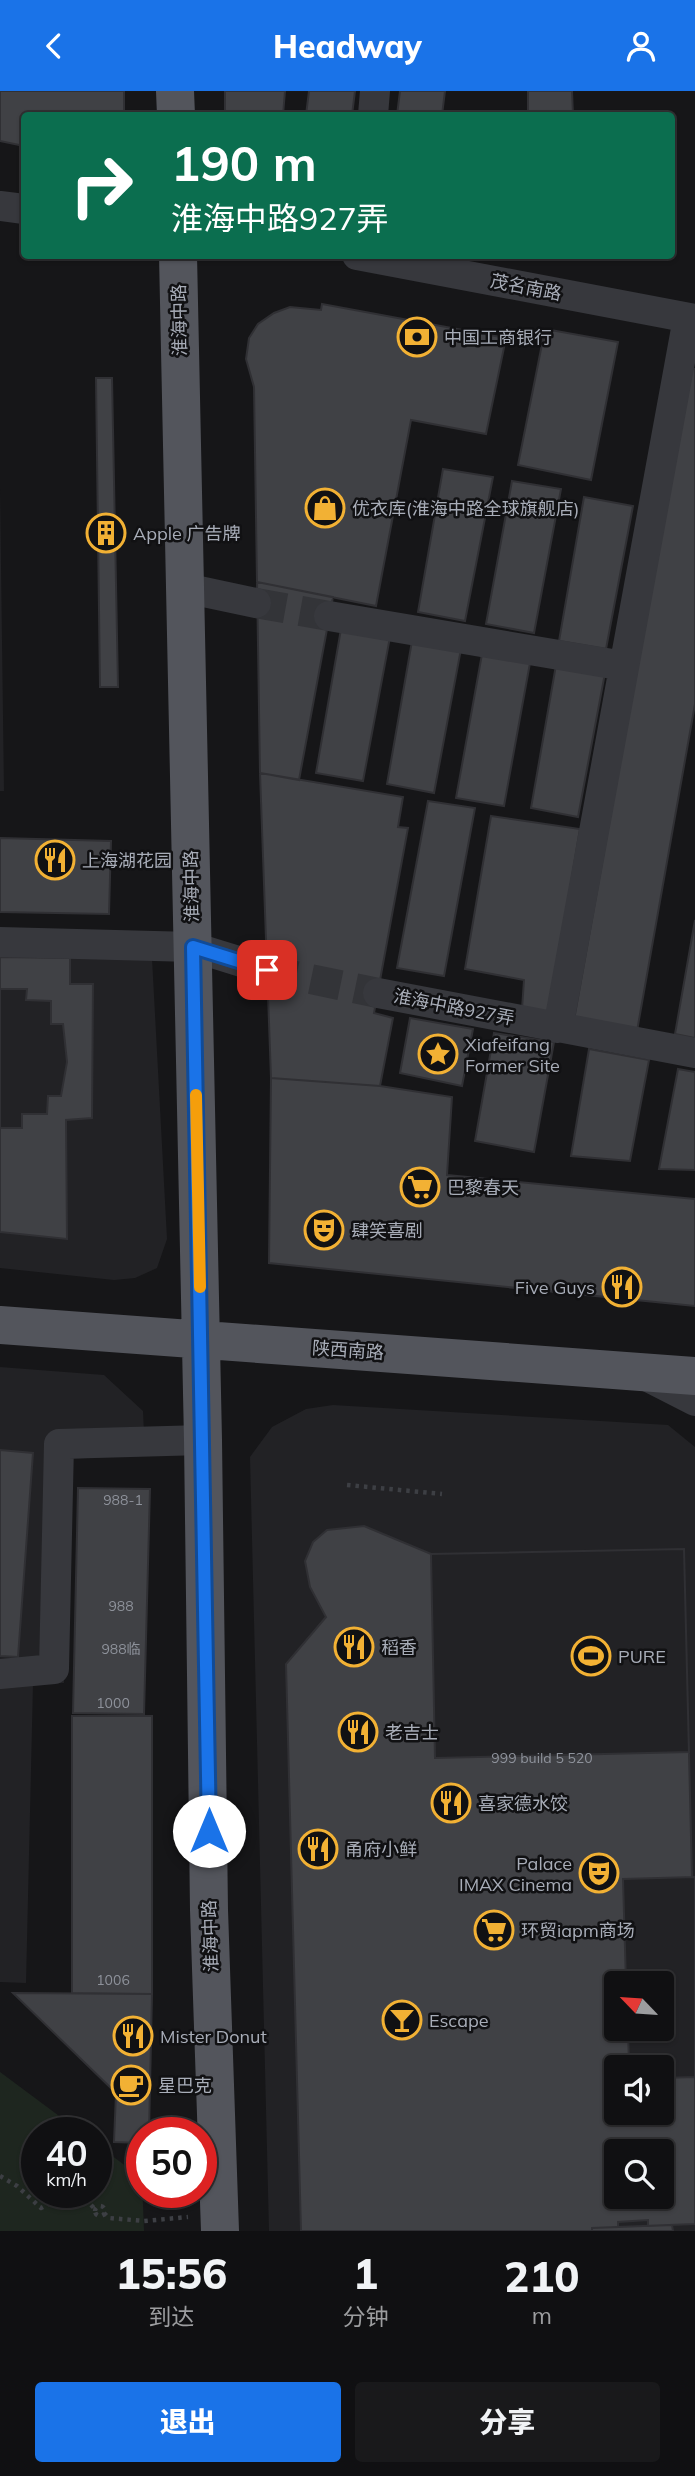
<!DOCTYPE html>
<html lang="zh">
<meta charset="utf-8">
<style>
:root{--surface:#101012;--page:#19191b;--text:#f1f3f6;--muted:#9c9d9f;--line:#303032;--accent:#1a73e8}
body{margin:0;font-family:Mulish,"Noto Sans SC",sans-serif;background:var(--page);color:var(--text);height:100vh;display:flex;flex-direction:column;font-size:26px;white-space:nowrap}
*{box-sizing:border-box;margin:0}
p{font-size:23px;color:var(--muted)}
.icon{flex:none;width:38px;height:38px;fill:none;stroke:currentColor;stroke-width:2;stroke-linecap:round;stroke-linejoin:round}
.map{position:relative;height:2140px;overflow:hidden}
.panel{display:flex;flex-direction:column;background:var(--surface);flex:1}
.panel>*{flex:none}
.banner{position:absolute;left:21px;top:21px;width:654px;height:147px;border-radius:7px;box-shadow:0 2px 5px #0004,0 0 0 2px var(--line);background:#0b6e4f;color:#fff;overflow:hidden}
.needle{width:46px;rotate:295deg}
.tools{position:absolute;left:604px;top:1880px;display:grid;gap:14px}
.tools a{display:grid;place-items:center;width:70px;height:70px;border-radius:7px;background:var(--surface);box-shadow:0 2px 5px #0004,0 0 0 2px var(--line);font-size:35px}
.speed{position:absolute;left:21px;top:2026px;display:flex;gap:14px;font-size:35px;font-weight:700;text-align:center}
.speed>*{display:grid;place-content:center;width:91px;height:91px;border-radius:50%;background:var(--surface);box-shadow:0 2px 5px #0004,0 0 0 2px var(--line);line-height:1}
.speed small{font-size:18px;font-weight:400}
.speed .limit{border:10px solid #d22;background:#fff;color:#111}
.pin{position:absolute;display:grid;place-items:center;width:60px;height:60px;color:#fff;margin:-30px;border-radius:14px;box-shadow:0 4px 10px #0006}
.me{position:absolute;width:77px;margin:-38px;rotate:0deg;stroke-linejoin:round;filter:drop-shadow(0 0 5px #0008)}
.turn{display:flex;align-items:center;gap:24px;height:147px;padding:0 35px;font-size:32px}
.turn .icon{width:91px;height:91px;stroke-width:2.5}
.turn b{display:block;font-size:49px;line-height:60px}
.eta{display:flex;justify-content:space-evenly;align-items:center;height:119px;text-align:center}
.eta b{font-size:42px;font-weight:800;line-height:49px}
.button{display:flex;gap:14px;margin-top:auto;padding:14px 35px}
.button a{flex:1;height:80px;border-radius:7px;background:var(--accent);color:#fff;font-size:28px;font-weight:800;line-height:80px;text-align:center}
.button a+a{background:var(--page);color:var(--text)}
header{display:flex;justify-content:space-between;align-items:center;height:91px;padding:0 35px;background:var(--accent);color:#fff;font-size:32px;font-weight:800}
.map>svg:first-child{display:block}
.built{fill:#222225;fill-rule:evenodd}
.green{fill:#1e261f}
.building{fill:#404145;stroke:#303034;stroke-width:2;fill-rule:evenodd}
.lines{fill:none;stroke-linecap:round;stroke-linejoin:round}
.minor-tunnel{stroke:#333438;stroke-width:30;stroke-dasharray:30 15;stroke-linecap:butt}
.path{stroke:#3d3f44;stroke-width:4.5;stroke-dasharray:3.5 5;stroke-linecap:butt}
.minor{stroke:#37383d;stroke-width:30}
.major{stroke:#53555c;stroke-width:38}
.route-casing{stroke:#114b97;stroke-width:18}
.route{stroke:#1a73e8;stroke-width:12}
.slow{stroke:#f59e0b;stroke-width:12}
.labels{text-anchor:middle;dominant-baseline:central;stroke-width:5;stroke-linejoin:round;paint-order:stroke}
.number-label{font-size:14px;fill:#8e929b}
.street-label{font-size:18px;fill:#a8adb8;stroke:#111113}
.poi-label{font-size:18px;fill:#a8adb8;stroke:#111113;text-anchor:start}
</style>
<header><svg class="icon" aria-label="back" viewBox="0 0 24 24"><path d="M15 5l-7 7 7 7"/></svg>Headway<svg class="icon" aria-label="person" viewBox="0 0 24 24"><circle cx="12" cy="8" r="4"/><path d="M4 21q1-7 8-7t8 7"/></svg></header>
<div class="map">
<svg width="695" height="2140" viewBox="0 0 695 2140">
<rect width="100%" height="100%" fill="#161618"/>
<path class="built" d="M0,398L4,700H0Z
M0,864L152,867L167,1148L157,1177L135,1187L114,1189L0,1177Z
M0,1276L104,1284L143,1320L145,1364L69,1368L64,1592L33,1593L26,1892L0,1891Z
M333,1314L668,1334L695,1356V2140H673L672,2134L532,2140H269L250,1366L272,1336L306,1318ZM616,1892H662V1937H616ZM616,1976H662V2021H616ZM616,2060H662V2105H616Z"/>
<path class="green" d="M0,1981L82,2042H37V2102H96V2053L142,2087L144,2140H0Z"/>
<path class="building" d="M0,0H124V24H24V55L0,50Z
M225,0H285L283,24H225Z
M309,0H355L352,24H306Z
M400,0H445L442,24H397Z
M528,0H572L573,24H528Z
M322,213L506,247L486,343L411,329L376,515L257,491L254,296L246,268L249,247L258,233L274,222L290,216L321,219Z
M545,238L618,251L591,389L518,374Z
M690,278H695V613L637,940L574,929Z
M96,287H112L118,596H100Z
M443,378L493,386L465,530L418,521Z
M512,390L561,398L534,542L486,533Z
M584,406L633,415L606,558L559,550Z
M257,491L333,506L299,689L260,682Z
M341,538L390,546L363,690L316,682Z
M412,550L461,558L434,702L387,693Z
M482,563L530,572L504,715L456,707Z
M556,574L605,582L578,726L531,717Z
M260,682L403,706L398,736L408,737L374,922L393,927L380,995L271,987Z
M428,710L475,717L444,885L397,877Z
M491,725L580,738L549,924L522,918L524,889L465,878Z
M0,747L111,750L109,823L0,821Z
M695,829V947L675,943Z
M0,866L70,867V893H93L92,1027L66,1029L67,1148L0,1141Z
M0,898H27L26,909L51,910V933H63L67,971L61,1005H48L47,1023H22V1037H0Z
M410,927L473,938L462,995L400,982Z
M494,942L554,951L534,1061L475,1050Z
M589,958L649,969L630,1070L571,1065Z
M678,978L695,981V1079L659,1078Z
M271,987L380,995L452,1006L447,1084L695,1108V1215L269,1172Z
M0,1359L33,1362L18,1566L0,1565Z
M78,1397L150,1398L144,1623L73,1622Z
M364,1435L431,1463L684,1458L692,1786H695V2133L592,2137V2140H301L286,1573L326,1526L310,1496L305,1470L313,1451L327,1439ZM616,1892H662V1937H616ZM616,1976H662V2021H616ZM616,2060H662V2105H616Z
M684,1458L689,1661L435,1667L431,1463Z
M72,1625H152V1903L72,1902Z
M695,1786V1986L662,1987V1976H629L628,1937H662V1892H626L623,1788Z
M13,1902L152,1903L149,2042H142V2052L114,2051L116,2002Z
M648,2129V2135L672,2134L673,2140H592V2137L618,2136V2131Z"/>
<g class="lines">
<path class="minor-tunnel" d="M256,512L329,525
M267,879L378,902"/>
<path class="path" d="M347,1394L442,1403
M0,2085L17,2095L41,2117L52,2111L56,2102
M60,2102H64
M79,2102L95,2118
M95 2120a5 5 0 1 1 10 0a5 5 0 1 1-10 0Z
M104,2122L109,2127L144,2130L188,2126"/>
<path class="minor" d="M373,24L375,0
M0,115L24,118
M357,164L695,228
M185,497L256,512
M329,525L624,575
M0,851L193,856L267,879
M378,902L695,962
M558,937L688,227
M646,1285L695,1310
M0,1583L54,1578L59,1353L203,1349"/>
<path class="major" d="M175,0L176,24
M178,164L203,1349L209,1819L220,2140
M0,1234L695,1285"/>
</g>
<g class="lines">
<defs>
<path id="route" d="M209,1740L193,856L267,879"/>
</defs>
<use href="#route" class="route-casing"/>
<use href="#route" class="route"/>
<path class="slow" d="M196,1004L200,1196"/>
</g>
<defs>
<symbol id="bank-ring" viewBox="-11 -11 22 22"><circle r="9.5" fill="#111113" stroke="#f2b134" stroke-width="1.5"/><path d="M-6-4H6V4H-6ZM0-2.3a2.3 2.3 0 1 0 0 4.6a2.3 2.3 0 1 0 0-4.6Z" fill="#f2b134"/></symbol>
<symbol id="shop-ring" viewBox="-11 -11 22 22"><circle r="9.5" fill="#111113" stroke="#f2b134" stroke-width="1.5"/><path d="M-5-2.5h2.3a2.7 3.5 0 0 1 5.4 0H5L5.5 6h-11ZM-1.5-2.5h3a1.5 2.3 0 0 0-3 0Z" fill="#f2b134"/></symbol>
<symbol id="building-ring" viewBox="-11 -11 22 22"><circle r="9.5" fill="#111113" stroke="#f2b134" stroke-width="1.5"/><path d="M-4-6H4V6H1V3H-1V6H-4ZM-2.5-4.3h1.7v1.8h-1.7ZM.8-4.3h1.7v1.8H.8ZM-2.5-1h1.7V.8h-1.7ZM.8-1h1.7V.8H.8Z" fill="#f2b134"/></symbol>
<symbol id="restaurant-ring" viewBox="-11 -11 22 22"><circle r="9.5" fill="#111113" stroke="#f2b134" stroke-width="1.5"/><path d="M-5-6h1v4h1v-4h1v4h1v-4h1v5L-1.5 .5V6h-2V.5L-5-1ZM5-6V6H3V1.5H1.5Q1.5-4 5-6Z" fill="#f2b134"/></symbol>
<symbol id="sight-ring" viewBox="-11 -11 22 22"><circle r="9.5" fill="#111113" stroke="#f2b134" stroke-width="1.5"/><path d="M0-6L1.8-2.2L6-1.7L2.9 1.2L3.7 5.4L0 3.3L-3.7 5.4L-2.9 1.2L-6-1.7L-1.8-2.2Z" fill="#f2b134"/></symbol>
<symbol id="supermarket-ring" viewBox="-11 -11 22 22"><circle r="9.5" fill="#111113" stroke="#f2b134" stroke-width="1.5"/><path d="M-6-5.5h2.5l.6 2H6L4.5 2H-2.5L-4.4-4H-6ZM-1.5 3.2a1.3 1.3 0 1 0 .1 0ZM3 3.2a1.3 1.3 0 1 0 .1 0Z" fill="#f2b134"/></symbol>
<symbol id="theatre-ring" viewBox="-11 -11 22 22"><circle r="9.5" fill="#111113" stroke="#f2b134" stroke-width="1.5"/><path d="M-5-5.5Q0-4 5-5.5V0Q5 5 0 6Q-5 5-5 0ZM-3.3-2.5H-1v1.5H-3.3ZM1-2.5H3.3v1.5H1ZM-2.8 1Q0 5.5 2.8 1Z" fill="#f2b134"/></symbol>
<symbol id="stadium-ring" viewBox="-11 -11 22 22"><circle r="9.5" fill="#111113" stroke="#f2b134" stroke-width="1.5"/><path d="M0-5a6.5 5 0 1 0 0 10a6.5 5 0 1 0 0-10ZM-3.5-1.8h7v3.6h-7Z" fill="#f2b134"/></symbol>
<symbol id="bar-ring" viewBox="-11 -11 22 22"><circle r="9.5" fill="#111113" stroke="#f2b134" stroke-width="1.5"/><path d="M-6-5H6L.8 .8V4.5H3.5V6h-7V4.5H-.8V.8Z" fill="#f2b134"/></symbol>
<symbol id="cafe-ring" viewBox="-11 -11 22 22"><circle r="9.5" fill="#111113" stroke="#f2b134" stroke-width="1.5"/><path d="M-5.5-4.5H6V0H3Q3 3.5 0 3.5H-2.5Q-5.5 3.5-5.5 0ZM3-3.2v2h1.7v-2ZM-6 4.5H4V6H-6Z" fill="#f2b134"/></symbol>
</defs>
<g fill-rule="evenodd">
<use href="#bank-ring" x="395" y="224" width="44" height="44"/>
<use href="#shop-ring" x="303" y="395" width="44" height="44"/>
<use href="#building-ring" x="84" y="420" width="44" height="44"/>
<use href="#restaurant-ring" x="33" y="747" width="44" height="44"/>
<use href="#sight-ring" x="416" y="941" width="44" height="44"/>
<use href="#supermarket-ring" x="398" y="1074" width="44" height="44"/>
<use href="#theatre-ring" x="302" y="1117" width="44" height="44"/>
<use href="#restaurant-ring" x="600" y="1174" width="44" height="44"/>
<use href="#restaurant-ring" x="332" y="1534" width="44" height="44"/>
<use href="#stadium-ring" x="569" y="1543" width="44" height="44"/>
<use href="#restaurant-ring" x="336" y="1619" width="44" height="44"/>
<use href="#restaurant-ring" x="429" y="1690" width="44" height="44"/>
<use href="#restaurant-ring" x="296" y="1736" width="44" height="44"/>
<use href="#theatre-ring" x="577" y="1760" width="44" height="44"/>
<use href="#supermarket-ring" x="472" y="1817" width="44" height="44"/>
<use href="#bar-ring" x="380" y="1907" width="44" height="44"/>
<use href="#restaurant-ring" x="111" y="1923" width="44" height="44"/>
<use href="#cafe-ring" x="109" y="1972" width="44" height="44"/>
</g>
<g class="labels">
<g class="number-label">
<text x="123" y="1409">988-1</text>
<text x="121" y="1515">988</text>
<text x="121" y="1558">988临</text>
<text x="113" y="1612">1000</text>
<text x="542" y="1667">999 build 5 520</text>
<text x="113" y="1889">1006</text>
</g>
<g class="street-label">
<text transform="translate(526 196) rotate(11)">茂名南路</text>
<text transform="translate(179 229) rotate(-91)">淮海中路</text>
<text transform="translate(191 795) rotate(-91)">淮海中路</text>
<text transform="translate(454 916) rotate(11)">淮海中路927弄</text>
<text transform="translate(348 1259) rotate(4)">陕西南路</text>
<text transform="translate(210 1845) rotate(-92)">淮海中路</text>
</g>
<g class="poi-label">
<text x="444" y="246">中国工商银行</text>
<text x="352" y="417">优衣库(淮海中路全球旗舰店)</text>
<text x="133" y="442">Apple 广告牌</text>
<text x="82" y="769">上海湖花园</text>
<text x="465" y="953">Xiafeifang<tspan x="465" dy="21">Former Site</tspan></text>
<text x="447" y="1096">巴黎春天</text>
<text x="351" y="1139">肆笑喜剧</text>
<text x="595" y="1196" text-anchor="end">Five Guys</text>
<text x="381" y="1556">稻香</text>
<text x="618" y="1565">PURE</text>
<text x="385" y="1641">老吉士</text>
<text x="478" y="1712">喜家德水饺</text>
<text x="345" y="1758">甬府小鲜</text>
<text x="572" y="1772" text-anchor="end">Palace<tspan x="572" dy="21">IMAX Cinema</tspan></text>
<text x="521" y="1839">环贸iapm商场</text>
<text x="429" y="1929">Escape</text>
<text x="160" y="1945">Mister Donut</text>
<text x="158" y="1994">星巴克</text>
</g>
</g>
</svg>
<div class="tools">
<a><svg class="needle" viewBox="-14 -14 28 28"><path d="M0-13l5 13h-10z" fill="#e53935"/><path d="M0 13l5-13h-10z" fill="#9c9d9f"/></svg></a>
<a><svg class="icon" aria-label="sound" viewBox="0 0 24 24"><path d="M4 9h4l5-4v14l-5-4H4zM17 9q2 3 0 6"/></svg></a>
<a><svg class="icon" aria-label="search" viewBox="0 0 24 24"><circle cx="10" cy="10" r="6"/><path d="M15 15l6 6"/></svg></a>
</div>
<div class="speed"><div>40<small>km/h</small></div><div class="limit">50</div></div>
<div class="pin" style="left:267px;top:879px;background:#d93025"><svg class="icon" aria-label="arrive" viewBox="0 0 24 24"><path d="M6 21V4h12l-3 4 3 4H6"/></svg></div>
<svg class="me" style="left:209px;top:1740px" viewBox="-20 -20 40 40"><circle r="19" fill="#fff"/><path d="M0-13L10 11 0 6-10 11z" fill="#1a73e8"/></svg>
<div class="banner">
<div class="turn"><svg class="icon" aria-label="right" viewBox="0 0 24 24"><path d="M7 20v-9h11M14 6l5 5-5 5"/></svg><div><b>190 m</b>淮海中路927弄</div></div>
</div>
</div>
<section class="panel">
<div class="eta">
<div><b>15:56</b><p>到达</p></div>
<div><b>1</b><p>分钟</p></div>
<div><b>210</b><p>m</p></div>
</div>
<div class="button"><a>退出</a><a>分享</a></div>
</section>
